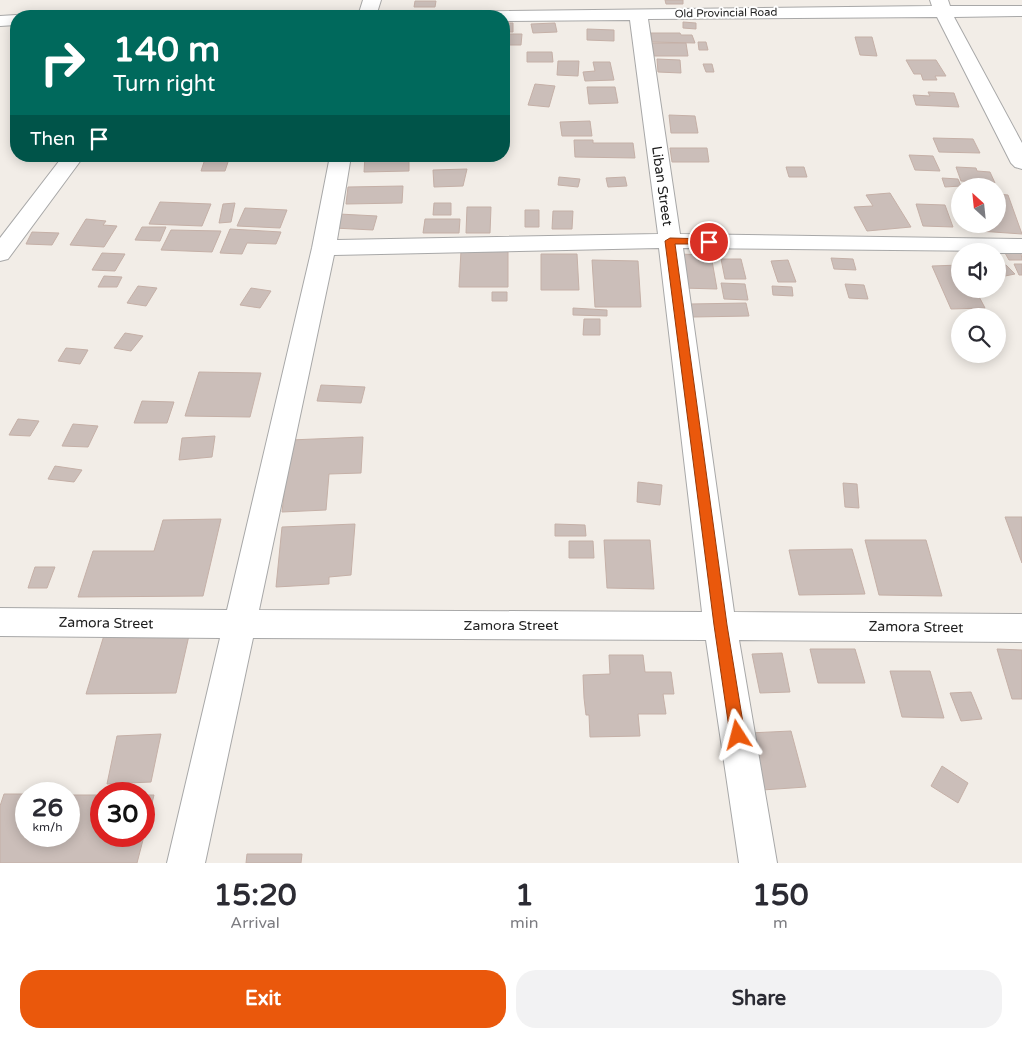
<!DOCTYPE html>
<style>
:root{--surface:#fff;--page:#f2f2f3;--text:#2b2b33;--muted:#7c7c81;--accent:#ea580c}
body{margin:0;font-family:"Varela Round",sans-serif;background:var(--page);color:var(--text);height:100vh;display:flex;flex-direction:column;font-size:19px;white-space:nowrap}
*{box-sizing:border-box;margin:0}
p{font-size:16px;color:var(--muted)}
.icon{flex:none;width:28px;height:28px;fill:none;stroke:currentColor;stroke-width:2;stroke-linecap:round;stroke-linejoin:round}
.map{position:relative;height:863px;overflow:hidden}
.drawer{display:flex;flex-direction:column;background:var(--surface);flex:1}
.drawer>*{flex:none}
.guide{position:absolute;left:10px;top:10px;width:500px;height:152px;border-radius:20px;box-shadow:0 2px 12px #0003;background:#00695c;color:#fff;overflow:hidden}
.needle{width:32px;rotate:333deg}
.fabs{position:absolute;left:951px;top:178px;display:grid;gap:10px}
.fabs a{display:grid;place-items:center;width:55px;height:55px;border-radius:50%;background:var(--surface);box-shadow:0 2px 12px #0003;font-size:25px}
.speed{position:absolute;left:15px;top:782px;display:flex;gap:10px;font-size:25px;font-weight:700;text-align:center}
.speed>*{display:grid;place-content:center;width:65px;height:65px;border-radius:50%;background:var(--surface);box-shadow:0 2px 12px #0003;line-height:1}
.speed small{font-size:12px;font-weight:400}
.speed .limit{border:8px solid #d22;background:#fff;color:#111}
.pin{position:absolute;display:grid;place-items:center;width:42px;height:42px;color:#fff;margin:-21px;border:2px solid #fff;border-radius:50%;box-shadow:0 1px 5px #0007}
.me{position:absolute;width:55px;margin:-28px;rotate:351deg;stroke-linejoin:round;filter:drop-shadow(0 0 4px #0008)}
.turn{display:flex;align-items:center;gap:18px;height:105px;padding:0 20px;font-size:22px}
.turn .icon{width:65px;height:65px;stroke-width:2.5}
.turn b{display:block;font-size:35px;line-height:42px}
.then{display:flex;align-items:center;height:48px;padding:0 20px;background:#0003;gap:10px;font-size:19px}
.eta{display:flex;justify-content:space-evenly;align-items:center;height:85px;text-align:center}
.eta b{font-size:30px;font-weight:800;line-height:35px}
.action{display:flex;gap:10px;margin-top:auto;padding:10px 20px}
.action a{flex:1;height:58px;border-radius:20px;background:var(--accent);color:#fff;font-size:20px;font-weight:800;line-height:58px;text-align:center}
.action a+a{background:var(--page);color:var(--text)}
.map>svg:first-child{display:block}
.building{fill:#cbbeb9;stroke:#c5b0a7}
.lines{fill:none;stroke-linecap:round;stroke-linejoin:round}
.minor-casing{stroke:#a8a8a8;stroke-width:2}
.minor{fill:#fff;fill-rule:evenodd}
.route{fill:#ea580c;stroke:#983908}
.labels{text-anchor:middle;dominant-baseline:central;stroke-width:4;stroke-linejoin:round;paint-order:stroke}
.far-street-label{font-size:11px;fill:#212121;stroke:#fff}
.street-label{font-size:14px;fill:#212121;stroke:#fff}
</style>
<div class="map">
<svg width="1022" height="863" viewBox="0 0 1022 863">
<rect width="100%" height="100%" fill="#f2ede7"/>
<path class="building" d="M665,0H683V4H666Z
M415,1H436L435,7H414Z
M683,22L696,23V29L683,28Z
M504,23H513V32H504Z
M555,23L557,32L533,33L531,24Z
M587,29L614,30V41L587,40Z
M651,33H680L681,35H692L695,43L652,42Z
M504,34H522L521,45H504Z
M855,37H872L877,56L860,55Z
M698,42H706L708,50H699Z
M652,43H686L688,56H654Z
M527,52H552L553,62H527Z
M657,59L680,60L681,73L658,72Z
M906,60H936L946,76H935L937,80H923L921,74H914Z
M558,61H579L578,76L557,75Z
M593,62H610L614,80L585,81L583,72L595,71Z
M703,64H712L714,72H706Z
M535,84L555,86L549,107L528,105Z
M587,87H615L618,103L589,104Z
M928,92L954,93L959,107L916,105L913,95L930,96Z
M669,115L695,116L698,133H671Z
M590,121L592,136H562L560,122Z
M933,138L973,139L980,153L939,152Z
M574,140H593V143H633L635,158L575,157Z
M670,148H707L709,162H672Z
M909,155L933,156L940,171L915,170Z
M365,156H409V171L364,172Z
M205,159H229L225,171H201Z
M786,167H804L807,177H789Z
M956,167L976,168L977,171L990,172L995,183L961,181Z
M467,169L463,186L434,187L433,170Z
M559,177L580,179L578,187L558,185Z
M625,177L627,186L608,187L606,178Z
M942,178L958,179L961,186L945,187Z
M403,186L402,203L346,204L348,187Z
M890,193L911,227L867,231L854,207L873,206L866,195Z
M998,194L1008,195L1022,234L979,231L976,224H998Z
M160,202L211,204L202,226L149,224Z
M235,203L231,222L219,223L223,204Z
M434,203H451V215H433Z
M916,204L945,205L953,227L923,226Z
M467,207H491L490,233H466Z
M245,208L287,210L280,228L237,226Z
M525,210H539V227H525Z
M553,211H573L572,229H552Z
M339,214L377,216L373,230L334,228Z
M86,219L106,221L103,225L117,226L104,247L70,245Z
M425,219H460L459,233H423Z
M142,227H166L160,241L135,240Z
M230,229L281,232L276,244L247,243L242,254L220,253Z
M171,230L221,231L212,252L161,250Z
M32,232L59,233L52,245L26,244Z
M461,251H508V287H459Z
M102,253L125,254L115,271L92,270Z
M1005,253H1021L1022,260H1009Z
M541,254H577L579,290H541Z
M677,254L711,255L717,289L682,288Z
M831,258L853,259L856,270L834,269Z
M721,259H741L746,279H725Z
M592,260L638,261L641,307H595Z
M788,260L796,282H778L771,261Z
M1014,264H1022V275H1019Z
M960,265V289H975L985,308L951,309L932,266Z
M1006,265L1015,274L1000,277L998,274V266Z
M104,276L122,277L117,287H98Z
M721,283L745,284L748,300L724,299Z
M845,284L864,285L868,299L849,298Z
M138,286L157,288L146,306L127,303Z
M772,286L792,287L793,296L773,295Z
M251,288L271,291L260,308L240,305Z
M492,292H507V301H492Z
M746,303L749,316L693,317L690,304Z
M573,308L607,310V316L573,315Z
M584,319H600V335H583Z
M125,333L143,336L131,351L114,348Z
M66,348L88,350L80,364L58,361Z
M199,372L261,373L250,417L185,416Z
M321,385L365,387L361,403L317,401Z
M142,401L174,402L167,423H134Z
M18,419L39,421L30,436L9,435Z
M73,424L98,426L88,447L62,446Z
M215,436L212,457L179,460L182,438Z
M363,437L361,473L329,474L326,510L282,512L290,440Z
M55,466L82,470L74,482L48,479Z
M638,482L662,485L660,505L637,502Z
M843,483L857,484L859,508L845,507Z
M1005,517H1022V563Z
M221,519L203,596L78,597L93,551H154L163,520Z
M355,524L351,575L329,577V584L276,587L282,527Z
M555,524L585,525L586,536H555Z
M604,540H650L654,589L607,588Z
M865,540H926L942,596L879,595Z
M569,541H593L594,558H569Z
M852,549L865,594L799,595L789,550Z
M35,567H55L47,588H28Z
M190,631L176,693L86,694L105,632Z
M810,649H855L865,683H818Z
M997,649L1022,650V699H1012Z
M782,653L790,692L760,693L752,654Z
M609,655H643L645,672H671L674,694H663L666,714H638L640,736L590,737L589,715H586L584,698L583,675L610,674Z
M890,671H930L944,718L902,717Z
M971,692L982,719L961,721L950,693Z
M791,731L806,787L762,790L749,733Z
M161,734L151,782L107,784L117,736Z
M942,766L968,783L958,803L931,786Z
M4,794H26V836H69V795H101V836H144L137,863H0V806Z
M144,795H154L144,836Z
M247,854H302L301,863H246Z"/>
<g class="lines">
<defs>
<path id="minor" d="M363,0H381L376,16H358Z
M930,0H948L950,6H1022V16L954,17L1022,143V169L1015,167L1011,163L937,17L648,19L680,234L1022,239V253H998V251L683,248L734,612L1022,614V642L739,640L777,863H739L706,640L253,638L205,863H167L220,638L0,636V608L227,610L312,248L330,156H351L337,240L658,234L630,20L504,21V16H421L424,12L932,6ZM659,248L702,612L259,610L334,255Z
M16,15L22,16H16V25L0,26V16Z
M63,156H84L8,259L0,261V238Z"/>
</defs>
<use href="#minor" class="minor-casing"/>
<use href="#minor" class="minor"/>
</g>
<path class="route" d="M670,238L709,239L714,242L709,244H675L727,625L745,735L743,739L738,741L733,739L730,735L714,625L665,241Z"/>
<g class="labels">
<g class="far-street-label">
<text transform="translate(726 13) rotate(-1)">Old Provincial Road</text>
</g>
<g class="street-label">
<text transform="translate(662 186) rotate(82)">Liban Street</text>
<text transform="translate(106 623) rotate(1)">Zamora Street</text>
<text x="511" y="625">Zamora Street</text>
<text transform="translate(916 627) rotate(1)">Zamora Street</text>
</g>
</g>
</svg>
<div class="fabs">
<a><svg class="needle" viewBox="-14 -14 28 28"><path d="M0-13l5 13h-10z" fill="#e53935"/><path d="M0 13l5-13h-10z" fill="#7c7c81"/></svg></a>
<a><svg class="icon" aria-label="sound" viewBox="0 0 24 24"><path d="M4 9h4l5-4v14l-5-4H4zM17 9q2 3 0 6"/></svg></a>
<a><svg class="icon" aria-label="search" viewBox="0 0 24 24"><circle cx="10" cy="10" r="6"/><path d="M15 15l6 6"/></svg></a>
</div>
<div class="speed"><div>26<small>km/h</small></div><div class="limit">30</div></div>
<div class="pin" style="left:709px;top:242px;background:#d93025"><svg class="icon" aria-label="arrive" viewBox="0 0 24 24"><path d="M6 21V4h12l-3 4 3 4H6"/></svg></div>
<svg class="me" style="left:738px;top:735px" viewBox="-20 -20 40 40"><path d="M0-17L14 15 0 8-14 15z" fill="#ea580c" stroke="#fff" stroke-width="4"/></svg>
<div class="guide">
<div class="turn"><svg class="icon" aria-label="right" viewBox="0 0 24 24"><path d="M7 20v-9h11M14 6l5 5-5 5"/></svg><div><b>140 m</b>Turn right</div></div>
<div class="then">Then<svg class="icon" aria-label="arrive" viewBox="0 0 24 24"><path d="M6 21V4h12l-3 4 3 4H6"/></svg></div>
</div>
</div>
<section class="drawer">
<div class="eta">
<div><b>15:20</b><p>Arrival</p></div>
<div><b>1</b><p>min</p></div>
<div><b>150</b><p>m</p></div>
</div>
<div class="action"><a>Exit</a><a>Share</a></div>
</section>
